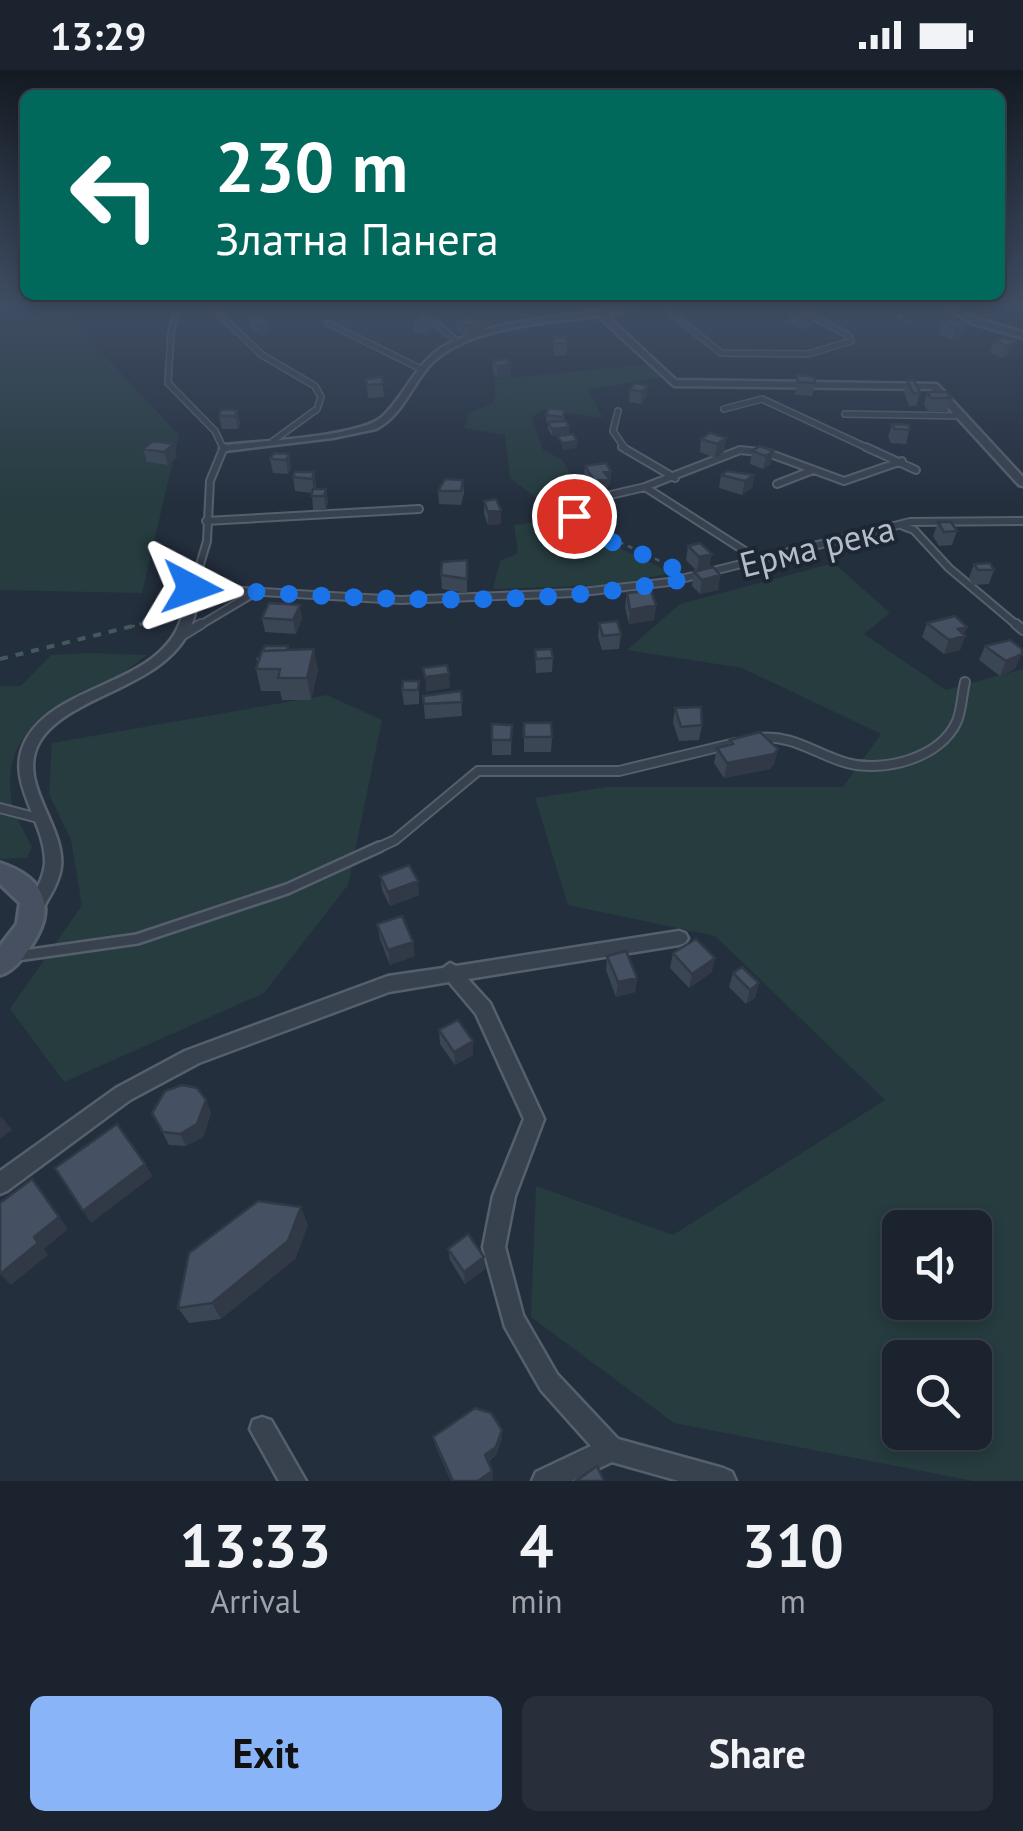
<!DOCTYPE html>
<meta charset="utf-8">
<style>
:root{--surface:#1b232e;--page:#282f3a;--text:#f1f3f6;--muted:#a0a4aa;--line:#39404a;--accent:#8ab4f8}
body{margin:0;font-family:"PT Sans",sans-serif;background:var(--page);color:var(--text);height:100vh;display:flex;flex-direction:column;font-size:38px;white-space:nowrap}
*{box-sizing:border-box;margin:0}
p{font-size:32px;color:var(--muted)}
.icon{flex:none;width:55px;height:55px;fill:none;stroke:currentColor;stroke-width:2;stroke-linecap:round;stroke-linejoin:round}
.map{position:relative;height:1411px;overflow:hidden}
.details{display:flex;flex-direction:column;background:var(--surface);flex:1}
.details>*{flex:none}
.hud{position:absolute;left:20px;top:20px;width:985px;height:210px;border-radius:15px;box-shadow:0 5px 15px #0003,0 0 0 2px var(--line);background:#00695c;color:#fff;overflow:hidden}
.tools{position:absolute;left:882px;top:1140px;display:grid;gap:20px}
.tools a{display:grid;place-items:center;width:110px;height:110px;border-radius:15px;background:var(--surface);box-shadow:0 5px 15px #0003,0 0 0 2px var(--line);font-size:50px}
.pin{position:absolute;display:grid;place-items:center;width:85px;height:85px;color:#fff;margin:-42px;border:5px solid #fff;border-radius:50%;box-shadow:0 2px 10px #0007}
.me{position:absolute;width:110px;margin:-55px;rotate:94deg;stroke-linejoin:round;filter:drop-shadow(0 0 8px #0008)}
.turn{display:flex;align-items:center;gap:35px;height:210px;padding:0 30px;font-size:45px}
.turn .icon{width:130px;height:130px;stroke-width:2.5}
.turn b{display:block;font-size:70px;line-height:85px}
.eta{display:flex;justify-content:space-evenly;align-items:center;height:170px;text-align:center}
.eta b{font-size:60px;font-weight:800;line-height:70px}
.button{display:flex;gap:20px;margin-top:auto;padding:20px 30px}
.button a{flex:1;height:115px;border-radius:15px;background:var(--accent);color:#111;font-size:40px;font-weight:800;line-height:115px;text-align:center}
.button a+a{background:var(--page);color:var(--text)}
.status{display:flex;justify-content:space-between;align-items:center;height:70px;padding:0 50px;background:var(--surface);direction:ltr}
.status svg{height:28px;fill:currentColor}
.map>svg:first-child{display:block}
.green{fill:#263c3f;fill-rule:evenodd}
.lines{fill:none;stroke-linecap:round;stroke-linejoin:round}
.lane-far3-casing{stroke:#565f6c;stroke-width:8}
.lane-far2-casing{stroke:#565f6c;stroke-width:10}
.lane-far1-casing{stroke:#565f6c;stroke-width:12}
.lane-casing{stroke:#565f6c;stroke-width:14}
.street-casing{stroke:#565f6c;stroke-width:5}
.secondary-casing{stroke:#565f6c;stroke-width:6}
.path-far1{stroke:#44595c;stroke-width:2.5;stroke-dasharray:5 5;stroke-linecap:butt}
.path{stroke:#44595c;stroke-width:4;stroke-dasharray:8 8;stroke-linecap:butt}
.lane-far3{stroke:#38414e;stroke-width:5}
.lane-far2{stroke:#38414e;stroke-width:6}
.lane-far1{stroke:#38414e;stroke-width:8}
.lane{stroke:#38414e;stroke-width:9}
.street{fill:#38414e;fill-rule:evenodd}
.secondary{fill:#465061;fill-rule:evenodd}
.wall{fill:#3b4654}
.shaded-wall{fill:#303945}
.building{fill:#455162;stroke:#303945;stroke-width:2.5}
.route{stroke:#1a73e8;stroke-width:18;stroke-dasharray:0 32.4}
.labels{text-anchor:middle;dominant-baseline:central;stroke-width:8;stroke-linejoin:round;paint-order:stroke}
.street-label{font-size:35px;fill:#b4bcc9;stroke:#1d2633}
</style>
<div class="status"><b>13:29</b><svg viewBox="0 0 49 12"><path d="M0 12V9h3v3zM5 12V6h3v6zM10 12V3h3v9zM15 12V0h3v12zM26 1h20v11H26zM47 4h2v5h-2z"/></svg></div>
<div class="map">
<svg width="1023" height="1411" viewBox="0 0 1023 1411">
<rect width="100%" height="100%" fill="#242f3e"/>
<path class="green" d="M0,237H72L70,249L179,365L142,523L0,520Z
M656,294L666,306L588,320L603,348L542,340L532,347L543,380L562,389L581,423L567,438L577,458L672,503L609,515L493,519L500,491L518,483L514,455L549,450V438L510,408L505,365L464,358L469,343L494,333L495,309Z
M834,493L890,543L864,564L946,620L1023,599V1411H973L674,1353L531,1247L536,1116L673,1165L885,1030L715,866L568,835L535,728L607,717H843L881,664L742,598L627,580L680,534ZM900,1158H975V1232H900ZM900,1288H975V1362H900Z
M87,583L147,585C132,596 117,608 101,617C49,646 0,659 12,734C16,748 25,763 32,777L27,788L0,789V616H21L51,585Z
M327,625L382,650L348,815L264,923L64,1012L10,939L82,835L71,770L49,724L52,673Z"/>
<g class="lines">
<defs>
<path id="lane-far3" d="M178,237L171,262L168,313L215,361L224,380
M212,237L262,285L315,316L321,327L317,339L273,371
M424,237L428,247L459,273
M664,237L721,283L808,284L851,271L848,265L795,237
M328,253L419,298
M724,339L762,329L872,380
M618,341L613,361L626,380
M845,344L964,346"/>
<path id="lane-far2" d="M224,377L210,411L207,471L193,518L401,530L574,523L669,512L910,452L1023,451
M622,377L675,408
M866,377L916,400
M777,414L813,400
M645,417L740,380L768,383L844,411L902,391
M606,426L645,417L762,492
M206,451L419,439
M903,456L914,460L949,498L1019,557
M197,557L254,523"/>
<path id="lane-far1" d="M1016,554L1023,560
M180,567L201,554
M758,668C793,664 815,684 847,693C884,703 941,688 957,651C962,639 962,624 965,612
M0,738L38,748
M373,780L395,770L478,701H619L735,673"/>
<path id="lane" d="M17,886L137,869L287,819L379,777"/>
<path id="street" d="M627,237H646L606,245L676,310L937,314L1023,407V416L1019,415L931,319L674,316L598,246C547,253 467,256 430,295C411,316 402,346 376,359L333,368L225,381L220,378L225,375C259,371 359,367 382,347C407,324 416,290 448,274C505,247 567,247 627,237Z
M945,237H955L977,249L1023,262V268L971,253Z
M193,514L199,518C197,530 196,544 191,556C174,600 119,616 81,637C66,645 49,656 40,671C15,712 66,756 61,797C59,813 49,827 42,840L36,842L30,840L28,835C35,822 44,808 45,793C46,750 2,710 27,668C59,614 154,615 179,555C184,544 184,530 187,518Z
M679,861L685,863L688,868L685,873L679,875L468,909L490,933L544,1049L515,1126L505,1177L523,1245L557,1304L618,1369L723,1398L732,1402L736,1411H679L612,1392L572,1411H532L536,1402L591,1376L541,1320L505,1257L483,1177L493,1126L524,1049L476,944L449,912L389,922L199,993L130,1030L7,1121L0,1124V1101L116,1018L185,981L388,906L443,898L450,893L456,896Z
M262,1347L271,1350L306,1411H279L250,1359L253,1350Z"/>
<path id="secondary" d="M0,793C46,808 58,839 29,879C21,890 13,901 0,905V876L17,854L20,833L0,814Z"/>
</defs>
<use href="#lane-far3" class="lane-far3-casing"/>
<use href="#lane-far2" class="lane-far2-casing"/>
<use href="#lane-far1" class="lane-far1-casing"/>
<use href="#lane" class="lane-casing"/>
<use href="#street" class="street-casing"/>
<use href="#secondary" class="secondary-casing"/>
<path class="path-far1" d="M880,237L912,253
M92,240L166,239
M593,429L575,439L574,446L581,454L677,499
M130,557L175,546"/>
<path class="path" d="M0,589L141,554"/>
<use href="#lane-far3" class="lane-far3"/>
<use href="#lane-far2" class="lane-far2"/>
<use href="#lane-far1" class="lane-far1"/>
<use href="#lane" class="lane"/>
<use href="#street" class="street"/>
<use href="#secondary" class="secondary"/>
</g>
<path class="wall" d="M548,237H561V240L550,241Z
M791,240L813,245L811,256L800,259L788,252Z
M421,245L433,259L426,264L414,262L413,250Z
M250,248L270,264L261,266L252,260Z
M951,249L961,266L952,270L938,264L942,252Z
M456,250L486,264L468,268L457,261Z
M1004,267L1012,283L1003,288L990,283L994,271Z
M553,268L567,273V285L554,286Z
M493,291L511,306L497,308L493,303Z
M797,305L815,313L812,326L795,325Z
M382,307L384,327L368,328L366,309Z
M907,310L920,323L916,336H909L904,322Z
M648,316L646,328L641,334L629,332L630,319Z
M927,322L951,328L947,341H928L924,335Z
M237,340L240,353L238,359H222L219,346Z
M546,345L565,346L563,351L569,357V364L552,366L548,359V352H552H546Z
M892,354L909,360L906,374L891,373L888,367Z
M726,368L724,382L715,388L700,382L701,369Z
M153,371L177,387L168,395L147,392L143,379Z
M760,376L771,394L763,399L750,394L752,381Z
M289,384L291,398L288,404L273,403L270,389Z
M585,396L611,401L610,415H608V423L594,424L584,409Z
M314,402L316,416L315,419H326L328,433L326,440H313L312,423L295,421L293,407Z
M721,405H754L752,418L742,425L719,418Z
M463,410L464,423L461,435L439,434L438,421Z
M589,427L609,447L595,450L588,440Z
M484,431L501,440V454L488,455L484,444Z
M938,452L957,461L952,475L939,476L933,466Z
M688,476L709,498L720,505L718,520L700,524L692,516L694,502L697,501L686,490Z
M467,490V523L442,519L441,505Z
M974,494L994,500L989,514L973,515L969,508Z
M627,523L656,535L654,550L629,554L625,537Z
M262,548L302,549L296,564L265,562Z
M599,553L621,564L619,579L602,580L598,567Z
M927,553L967,557L964,564L965,566L960,580L944,584L922,567Z
M1010,570L1015,599L1000,606L979,590L985,576Z
M288,580L318,600L311,630H282L280,621H261L256,599L258,593L256,588Z
M535,580L553,588L552,602L536,603Z
M419,611V634L404,635L402,620Z
M461,621L462,646L425,649L423,626Z
M675,638L702,655L699,670L679,671L673,653Z
M524,653L552,667L551,682H524Z
M492,654L512,655L511,685H492Z
M730,670L778,679L774,694L770,699L724,708L714,693L717,678L729,676Z
M380,806L419,825L390,836L382,820Z
M377,854L415,886L390,895L380,869Z
M673,883L712,902L689,918L670,898Z
M607,886L637,908L635,922L616,927L606,900Z
M733,903L759,913L755,928L746,934L729,917Z
M439,960L473,985L455,995L440,974Z
M206,1030L211,1043L203,1067L186,1076L169,1075L152,1043Z
M308,1155L295,1189L221,1249L189,1253L178,1238Z
M448,1179L485,1199L465,1214L450,1190Z
M502,1360V1368L496,1385L488,1392L492,1401L493,1409L490,1411H451L435,1375L433,1367Z"/>
<path class="shaded-wall" d="M813,245L811,256L800,259L802,247Z
M433,247V259L426,264V252Z
M268,252L270,264L261,266L259,254Z
M486,252V264L468,268L467,256Z
M965,254L961,266L952,270L955,258Z
M1017,271L1012,283L1003,288L1007,276Z
M511,294V306L497,308V296Z
M648,316L646,328L641,334L642,322Z
M237,340L240,353L238,359L235,346Z
M569,357V364L552,366V359Z
M726,368L724,382L715,388L717,374Z
M577,371V378L562,380V373Z
M174,374L177,387L168,395L164,382Z
M773,381L771,394L763,399L766,386Z
M289,384L291,398L288,404L286,390Z
M611,401L610,415H608V423L594,424V411L604,402Z
M314,402L316,416L314,423L312,409Z
M754,405L752,418L742,425L745,411Z
M326,419L328,433L326,440L324,426Z
M610,433L609,447L595,450L596,436Z
M501,440V454L488,455V442Z
M712,484L709,498L697,501L699,487Z
M720,505L718,520L700,524L702,510Z
M300,535L302,549L296,564L293,550Z
M656,535L654,550L629,554L630,540Z
M967,557L963,566H965L960,580L944,584L949,570L958,559Z
M314,579L318,600L311,630L307,608Z
M1022,584L1015,599L1000,606L1006,591Z
M449,604L450,618L426,622L425,607Z
M778,679L774,694L770,699L724,708L727,693Z
M418,811L419,825L390,836L388,822Z
M413,872L415,886L390,895L388,880Z
M715,888L712,902L689,918L692,904Z
M637,908L635,922L616,927L618,912Z
M759,913L755,928L746,934L750,920Z
M473,971V985L455,995L454,982Z
M206,1030L211,1043L203,1067L186,1076L180,1064Z
M2,1047L12,1060L0,1069V1048Z
M145,1094L153,1106L91,1153L83,1141Z
M32,1109L68,1159L44,1179L48,1185L11,1215L0,1204L34,1167Z
M301,1137L308,1155L295,1189L221,1249L212,1233Z
M484,1187L485,1199L465,1214L464,1202Z
M502,1360V1368L496,1385L485,1393V1385Z
M492,1401L493,1409L490,1411H478Z"/>
<path class="building" d="M801,238L813,245L802,247L791,240Z
M261,245L268,252L259,254L250,248Z
M421,245L433,247L426,252L413,250Z
M467,249L486,252L467,256L456,250Z
M951,249L965,254L955,258L942,252Z
M565,267L567,273L554,274L553,268Z
M1004,267L1017,271L1007,276L994,271Z
M507,289L511,294L497,296L493,291Z
M797,305L814,307L815,313L798,312Z
M382,307L383,314L367,315L366,309Z
M907,310H914L920,323H913Z
M635,313L648,316L642,322L630,319Z
M927,322H947L951,328H931Z
M549,338L565,340L562,347L546,345Z
M221,340H237L235,346H219Z
M566,351L569,357L552,359L548,352Z
M892,354L909,355V360L895,359Z
M710,363L726,368L717,374L701,369Z
M573,364L577,371L562,373L557,366Z
M153,371L174,374L164,382L143,379Z
M760,376L773,381L766,386L752,381Z
M274,383L289,384L286,390L270,389Z
M606,393L611,401L604,402L609,409L594,411L585,396Z
M727,401L754,405L745,411L721,405Z
M295,402H314L312,409L293,407Z
M445,409L463,410L461,421H438Z
M313,419H326L324,426H311Z
M602,424L610,433L596,436L589,427Z
M496,429L501,440L488,442L484,431Z
M938,452H951L957,461L944,462Z
M700,473L712,484L699,487L688,476Z
M467,490V509L441,505L442,492Z
M990,493L994,500H978L974,494Z
M713,497L720,505L702,510L694,502Z
M651,521L656,535L630,540L627,523Z
M269,533L300,535L293,550L262,548Z
M955,546L967,557L958,559L965,566L949,570L927,553Z
M617,551L621,564L603,566L599,553Z
M1010,570L1022,579V584L1006,591L985,576Z
M265,576H288L287,580L262,581Z
M314,579L307,608H278L280,599H256L262,581Z
M551,579L553,588L536,589L535,580Z
M447,595L449,604L425,607L423,598Z
M403,611H419L418,620H402Z
M461,621L462,632L424,634L423,626Z
M701,637L702,655L681,657L675,638Z
M524,653H551L552,667H524Z
M492,654L512,655L511,670H492Z
M760,662L778,679L774,684L727,693L717,678L733,674L730,670Z
M409,795L418,811L388,822L380,806Z
M402,846L413,872L388,880L377,854Z
M696,869L715,888L692,904L673,883Z
M626,881L637,908L618,912L607,886Z
M742,897L759,913L750,920L733,903Z
M458,950L473,971L454,982L439,960Z
M182,1015L197,1018L206,1030L197,1054L180,1064L163,1062L152,1043L165,1021Z
M117,1054L145,1094L83,1141L55,1098Z
M32,1109L59,1147L34,1167L38,1173L0,1204V1133Z
M258,1131L301,1137L288,1171L212,1233L178,1238L189,1183Z
M468,1164L484,1187L464,1202L448,1179Z
M475,1338L491,1343L502,1360L496,1377L485,1385L492,1401L478,1411H453L433,1367Z
M597,1396L604,1411H576Z"/>
<linearGradient id="sky" x2="0" y2="1"><stop stop-color="#141a22"/><stop offset="0.54" stop-color="#3f4d63"/><stop offset="1" stop-color="#3f4d63" stop-opacity="0"/></linearGradient>
<rect width="1023" height="435" fill="url(#sky)"/>
<g class="lines">
<path class="route" d="M192,518C356,528 527,542 689,508C654,482 601,477 574,446"/>
</g>
<g class="labels">
<g class="street-label">
<text transform="translate(817 476) rotate(-14)">Ерма река</text>
</g>
</g>
</svg>
<div class="tools">
<a><svg class="icon" aria-label="sound" viewBox="0 0 24 24"><path d="M4 9h4l5-4v14l-5-4H4zM17 9q2 3 0 6"/></svg></a>
<a><svg class="icon" aria-label="search" viewBox="0 0 24 24"><circle cx="10" cy="10" r="6"/><path d="M15 15l6 6"/></svg></a>
</div>
<div class="pin" style="left:574px;top:446px;background:#d93025"><svg class="icon" aria-label="arrive" viewBox="0 0 24 24"><path d="M6 21V4h12l-3 4 3 4H6"/></svg></div>
<svg class="me" style="left:192px;top:518px" viewBox="-20 -20 40 40"><path d="M0-17L14 15 0 8-14 15z" fill="#1a73e8" stroke="#fff" stroke-width="4"/></svg>
<div class="hud">
<div class="turn"><svg class="icon" aria-label="left" viewBox="0 0 24 24"><path d="M17 20v-9H6M10 6l-5 5 5 5"/></svg><div><b>230 m</b>Златна Панега</div></div>
</div>
</div>
<section class="details">
<div class="eta">
<div><b>13:33</b><p>Arrival</p></div>
<div><b>4</b><p>min</p></div>
<div><b>310</b><p>m</p></div>
</div>
<div class="button"><a>Exit</a><a>Share</a></div>
</section>
